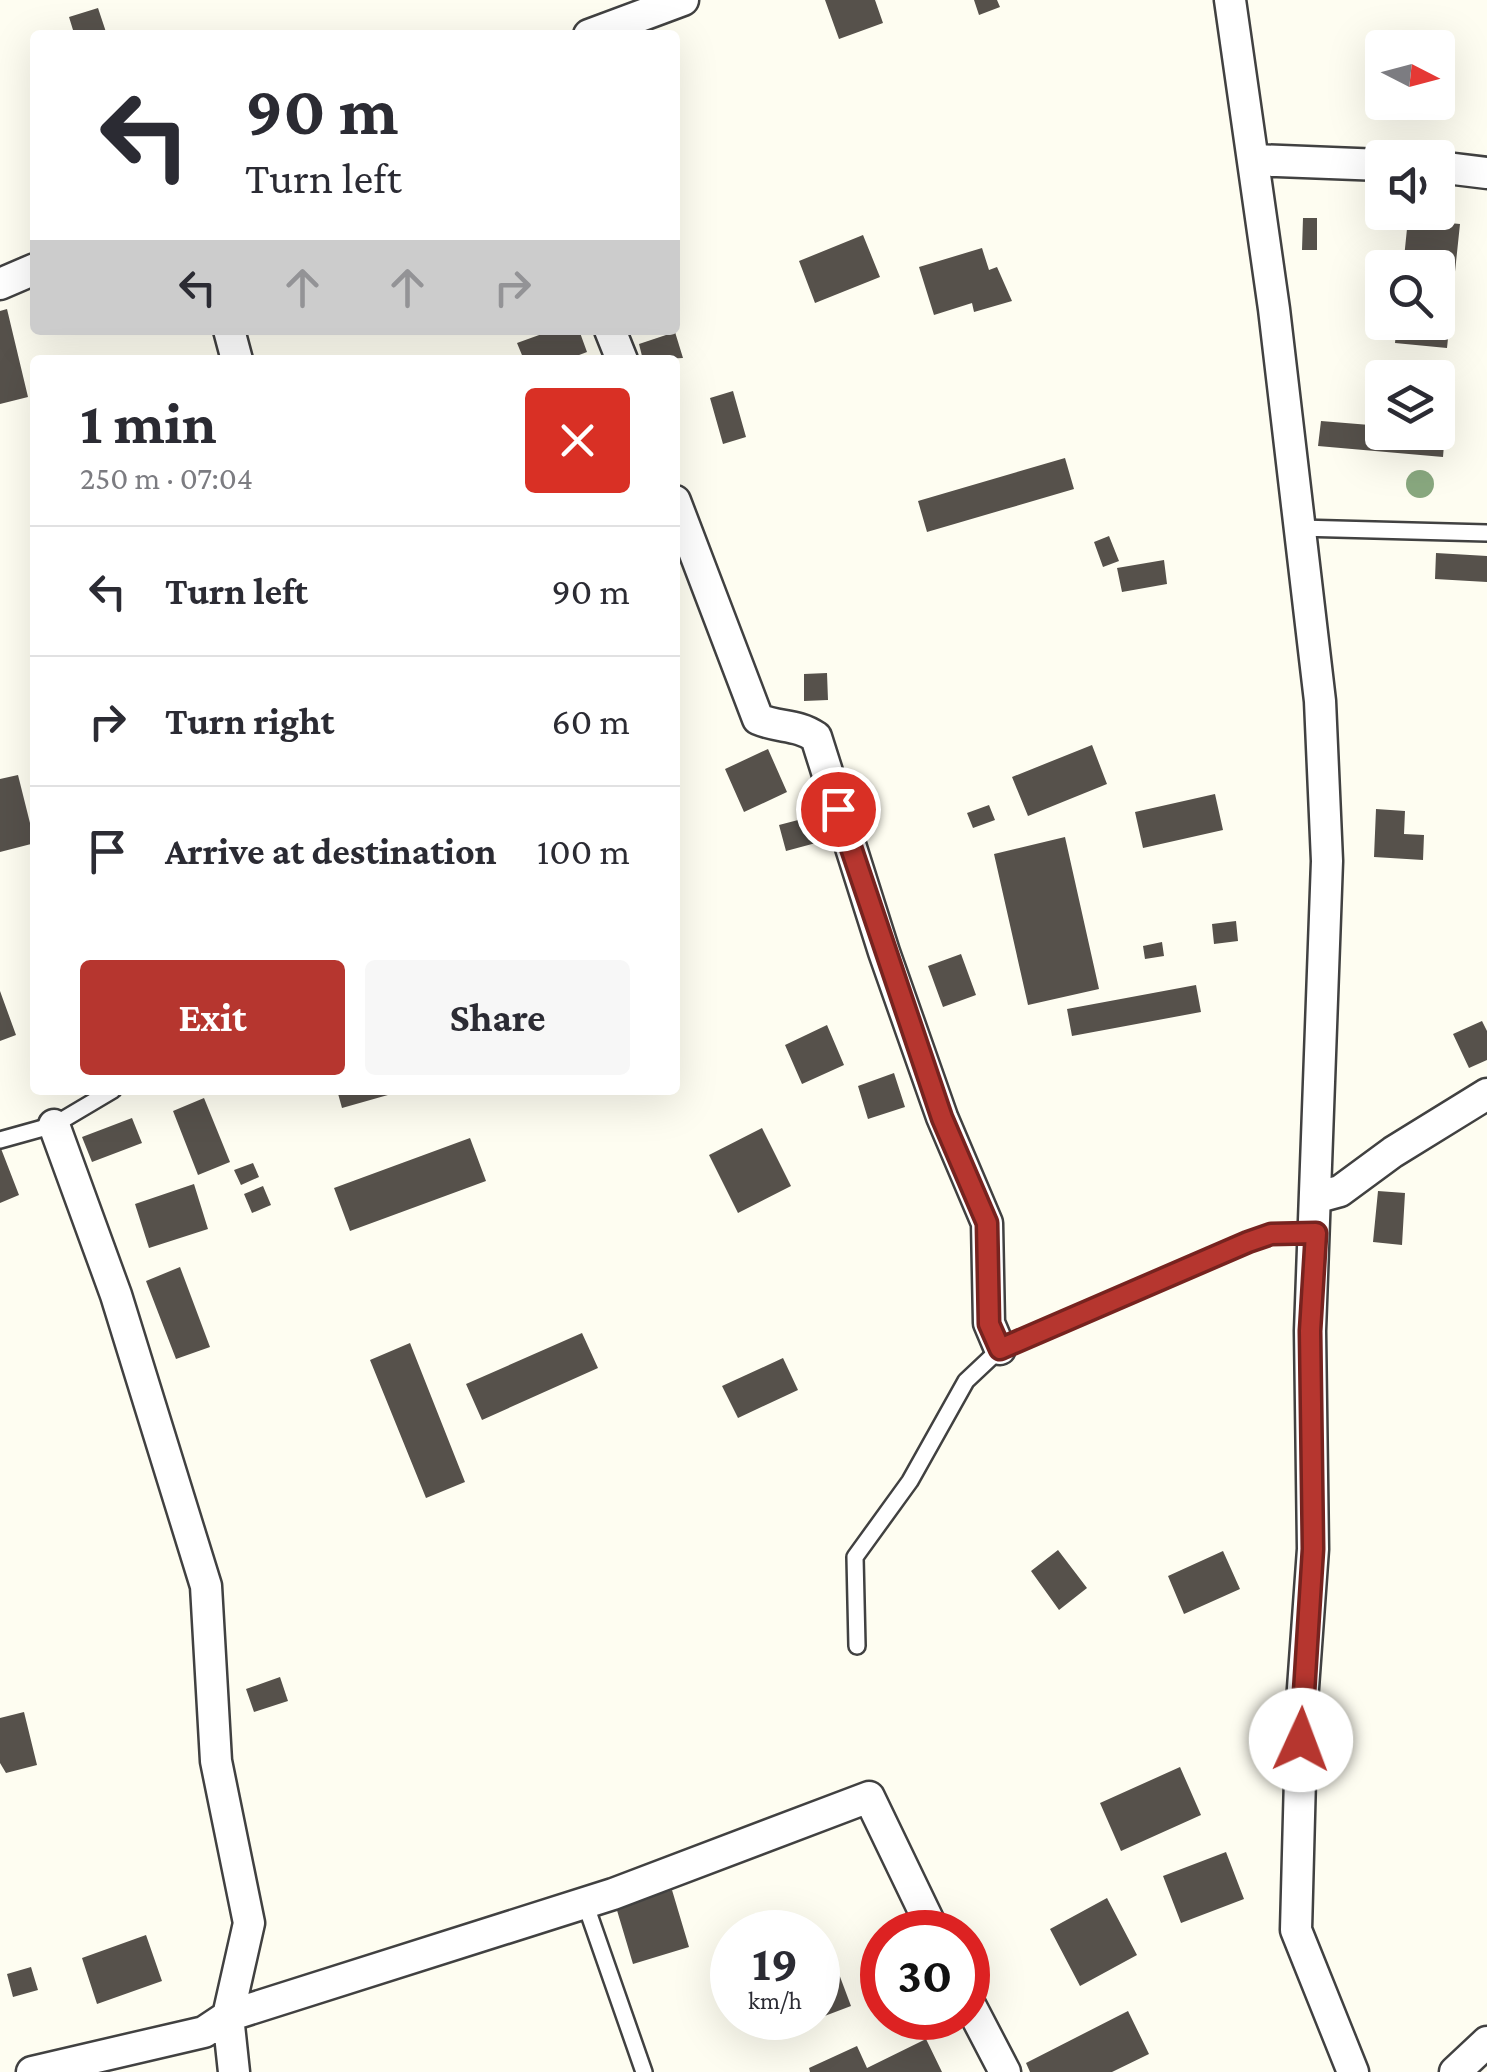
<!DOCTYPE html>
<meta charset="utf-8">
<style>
:root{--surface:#fff;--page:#f7f7f7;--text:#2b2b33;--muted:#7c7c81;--line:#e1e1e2;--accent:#b6362f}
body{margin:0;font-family:"Crimson Pro",serif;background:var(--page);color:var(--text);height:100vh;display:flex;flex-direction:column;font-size:38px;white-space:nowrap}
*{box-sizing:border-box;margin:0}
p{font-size:32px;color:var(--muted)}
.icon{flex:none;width:55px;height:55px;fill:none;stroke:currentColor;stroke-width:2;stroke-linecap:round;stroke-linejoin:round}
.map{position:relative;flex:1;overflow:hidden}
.sheet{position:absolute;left:30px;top:355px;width:650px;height:740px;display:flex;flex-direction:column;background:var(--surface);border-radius:10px;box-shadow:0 10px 40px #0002}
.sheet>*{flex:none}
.guide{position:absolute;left:30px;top:30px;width:650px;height:305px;border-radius:10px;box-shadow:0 10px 40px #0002;background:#fff;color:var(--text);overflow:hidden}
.needle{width:65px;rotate:96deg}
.tools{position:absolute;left:1365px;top:30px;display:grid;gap:20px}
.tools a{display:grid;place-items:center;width:90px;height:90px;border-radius:10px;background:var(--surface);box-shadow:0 10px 40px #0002;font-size:50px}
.speed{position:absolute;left:710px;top:1910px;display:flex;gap:20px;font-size:50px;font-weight:700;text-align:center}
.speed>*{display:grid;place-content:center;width:130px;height:130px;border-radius:50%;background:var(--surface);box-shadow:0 10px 40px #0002;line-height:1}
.speed small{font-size:25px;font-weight:400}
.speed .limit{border:15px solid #d22;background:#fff;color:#111}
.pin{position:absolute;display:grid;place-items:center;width:85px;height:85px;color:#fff;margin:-42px;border:5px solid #fff;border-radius:50%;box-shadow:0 2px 10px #0007}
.me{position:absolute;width:110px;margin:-55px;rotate:2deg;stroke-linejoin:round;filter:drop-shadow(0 0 8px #0008)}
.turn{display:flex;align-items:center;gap:35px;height:210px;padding:0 50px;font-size:45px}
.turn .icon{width:130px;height:130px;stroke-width:2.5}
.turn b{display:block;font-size:70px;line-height:85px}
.lanes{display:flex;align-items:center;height:95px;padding:0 50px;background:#0003;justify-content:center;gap:50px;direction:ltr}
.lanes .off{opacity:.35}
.round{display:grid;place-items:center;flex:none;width:105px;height:105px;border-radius:10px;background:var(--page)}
.headline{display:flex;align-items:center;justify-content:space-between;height:170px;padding:0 50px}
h1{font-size:60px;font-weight:700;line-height:75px}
.cta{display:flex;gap:20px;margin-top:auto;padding:20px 50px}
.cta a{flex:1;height:115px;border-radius:10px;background:var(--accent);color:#fff;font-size:40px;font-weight:700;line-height:115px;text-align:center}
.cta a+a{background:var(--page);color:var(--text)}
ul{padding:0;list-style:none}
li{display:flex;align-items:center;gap:30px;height:130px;padding:0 50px;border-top:2px solid var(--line)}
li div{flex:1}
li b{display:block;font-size:38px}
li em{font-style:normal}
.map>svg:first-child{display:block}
.building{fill:#56514b}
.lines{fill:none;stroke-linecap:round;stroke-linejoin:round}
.lane-casing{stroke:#414141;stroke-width:20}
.street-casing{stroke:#414141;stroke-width:35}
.lane{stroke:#fff;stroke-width:15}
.street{stroke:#fff;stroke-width:30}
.tree{fill:#89a87f}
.route-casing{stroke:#76231f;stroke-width:25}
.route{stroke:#b6362f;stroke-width:18}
</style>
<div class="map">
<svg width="1487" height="2072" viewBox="0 0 1487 2072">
<rect width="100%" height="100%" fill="#fefdf1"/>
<path class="building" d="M825,0H875L883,23L839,39Z
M974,0H997L1000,7L979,15Z
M98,8L107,35H60L73,30L69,17Z
M1303,218H1317V250H1302Z
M1408,219L1460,224L1447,348L1395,343L1397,322H1438V268H1403Z
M863,235L880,277L815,303L799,261Z
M982,248L989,270L997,267L1012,301L974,312L972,303L934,315L919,267Z
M7,309L28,397L0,404V311Z
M553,330H579L587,352L566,360H524L517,343Z
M675,332L683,358L643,360L639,344Z
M733,391L746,437L723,444L710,398Z
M1321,421L1382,426V432H1445L1443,457L1318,446Z
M1065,458L1074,489L927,532L918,501Z
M1109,536L1119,561L1103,567L1094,542Z
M1436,553L1487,556V582L1435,579Z
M1164,560L1167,584L1122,592L1117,568Z
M827,673L828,700L804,701V674Z
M1092,745L1107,784L1028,816L1012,777Z
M768,749L787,792L744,812L725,769Z
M18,775L35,843L0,852V779Z
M1215,794L1223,830L1143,848L1135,812Z
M989,805L995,820L973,828L967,813Z
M1376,809L1405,811L1404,834L1424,835L1423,860L1374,857Z
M821,814L827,840L786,851L779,825Z
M1065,837L1099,989L1028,1005L994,854Z
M1236,921L1238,941L1214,944L1212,924Z
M1162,942L1164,956L1145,959L1143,946Z
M961,954L976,995L943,1007L928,966Z
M1196,985L1201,1012L1072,1036L1067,1009Z
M0,991L16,1035L0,1041Z
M1482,1021L1487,1031V1060L1469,1068L1453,1034Z
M827,1025L844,1065L802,1084L785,1045Z
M894,1073L905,1107L868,1119L858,1086Z
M337,1090H402V1091L342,1108Z
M204,1098L230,1162L198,1175L173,1111Z
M132,1118L142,1143L92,1162L82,1137Z
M762,1128L791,1186L738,1213L709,1155Z
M470,1138L486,1181L350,1231L334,1188Z
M0,1146L19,1195L0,1203Z
M253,1163L259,1177L241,1185L234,1170Z
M194,1184L208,1229L149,1248L135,1204Z
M263,1186L271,1205L252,1213L244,1194Z
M1378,1191L1405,1193L1402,1245L1373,1242Z
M180,1267L210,1347L176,1359L146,1281Z
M582,1333L598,1368L482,1420L466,1384Z
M410,1343L465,1482L426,1498L370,1360Z
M783,1358L798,1390L738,1418L722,1386Z
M1058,1550L1087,1588L1059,1610L1031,1571Z
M1223,1551L1240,1589L1184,1614L1168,1576Z
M280,1677L288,1701L254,1712L246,1689Z
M24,1712L37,1765L6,1773L0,1763V1718Z
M1180,1767L1201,1815L1121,1851L1100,1803Z
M1226,1852L1244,1899L1181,1923L1163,1876Z
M672,1890L689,1947L633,1964L616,1907Z
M1107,1898L1137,1955L1080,1986L1050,1929Z
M146,1935L162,1981L97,2004L82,1958Z
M836,1966L851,2006L793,2028L789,2018H818V1973Z
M31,1967L38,1990L13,1997L7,1974Z
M1128,2011L1149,2054L1112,2072H1030L1026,2063Z
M926,2039L942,2072H810L809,2068L857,2046L867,2068Z"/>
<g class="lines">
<defs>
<path id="lane" d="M1299,528L1487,533
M0,1140L54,1125L113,1090
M857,1646L855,1557L910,1481L966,1381L1000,1349L1249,1242L1271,1234L1316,1233
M585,1903L644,2072"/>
<path id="street" d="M1230,0L1274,309L1320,701L1327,861L1310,1331L1313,1549L1302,1702L1296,1930L1353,2072
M589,35L683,0
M1254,160L1382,165
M1438,167L1487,173
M0,284L35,269
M229,330L237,360
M610,330L622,360
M675,501L758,719C779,728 797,724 816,737L884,952L942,1117L987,1223L989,1323L1000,1349
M54,1125L116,1295L206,1586L216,1761L249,1923L228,2016L234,2072
M1318,1197L1340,1191L1393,1152L1487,1094
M968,2001L1005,2072
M32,2072L204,2032L228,2016L613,1894L869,1797L934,1932
M1455,2072L1487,2042"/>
</defs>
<use href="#lane" class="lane-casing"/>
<use href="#street" class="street-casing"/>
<use href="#lane" class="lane"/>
<use href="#street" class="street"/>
</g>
<circle class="tree" cx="1420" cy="484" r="14"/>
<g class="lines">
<defs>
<path id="route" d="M838,809L942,1118L987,1223L989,1324L1000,1349L1248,1242L1271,1234L1316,1233L1310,1331L1313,1549L1301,1740"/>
</defs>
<use href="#route" class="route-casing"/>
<use href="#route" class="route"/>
</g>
</svg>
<div class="tools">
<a><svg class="needle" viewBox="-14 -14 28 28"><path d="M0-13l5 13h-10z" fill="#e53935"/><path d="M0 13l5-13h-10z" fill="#7c7c81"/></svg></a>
<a><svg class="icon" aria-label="sound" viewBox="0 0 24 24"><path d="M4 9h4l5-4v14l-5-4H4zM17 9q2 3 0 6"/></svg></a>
<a><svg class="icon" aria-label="search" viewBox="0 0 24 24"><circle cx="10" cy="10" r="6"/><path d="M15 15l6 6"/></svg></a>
<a><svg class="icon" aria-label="layers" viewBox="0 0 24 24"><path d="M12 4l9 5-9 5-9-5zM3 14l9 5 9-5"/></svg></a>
</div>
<div class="speed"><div>19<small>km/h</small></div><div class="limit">30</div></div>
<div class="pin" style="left:838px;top:809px;background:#d93025"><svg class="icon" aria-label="arrive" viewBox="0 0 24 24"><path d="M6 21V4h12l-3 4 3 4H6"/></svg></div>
<svg class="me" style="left:1301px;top:1740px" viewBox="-20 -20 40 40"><circle r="19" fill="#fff"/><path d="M0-13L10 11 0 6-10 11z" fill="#b6362f"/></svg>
<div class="guide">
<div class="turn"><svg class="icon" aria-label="left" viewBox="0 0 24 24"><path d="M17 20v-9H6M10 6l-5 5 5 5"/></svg><div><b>90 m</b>Turn left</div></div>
<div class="lanes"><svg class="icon" aria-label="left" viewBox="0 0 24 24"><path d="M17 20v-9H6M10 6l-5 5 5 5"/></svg><svg class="icon off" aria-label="ahead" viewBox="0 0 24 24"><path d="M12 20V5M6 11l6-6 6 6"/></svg><svg class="icon off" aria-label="ahead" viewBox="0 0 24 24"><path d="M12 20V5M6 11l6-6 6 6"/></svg><svg class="icon off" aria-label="right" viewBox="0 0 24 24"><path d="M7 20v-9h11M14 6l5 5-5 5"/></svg></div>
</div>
<section class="sheet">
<div class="headline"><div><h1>1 min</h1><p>250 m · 07:04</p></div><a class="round" style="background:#d93025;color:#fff"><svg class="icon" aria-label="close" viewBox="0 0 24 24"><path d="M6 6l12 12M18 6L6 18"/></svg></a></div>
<ul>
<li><svg class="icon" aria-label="left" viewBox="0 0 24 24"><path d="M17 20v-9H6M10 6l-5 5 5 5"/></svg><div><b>Turn left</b></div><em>90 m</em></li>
<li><svg class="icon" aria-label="right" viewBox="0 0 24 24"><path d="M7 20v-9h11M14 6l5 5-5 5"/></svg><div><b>Turn right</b></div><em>60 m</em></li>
<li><svg class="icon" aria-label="arrive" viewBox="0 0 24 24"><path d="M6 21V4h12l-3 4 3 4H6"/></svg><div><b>Arrive at destination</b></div><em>100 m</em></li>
</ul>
<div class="cta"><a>Exit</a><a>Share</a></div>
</section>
</div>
